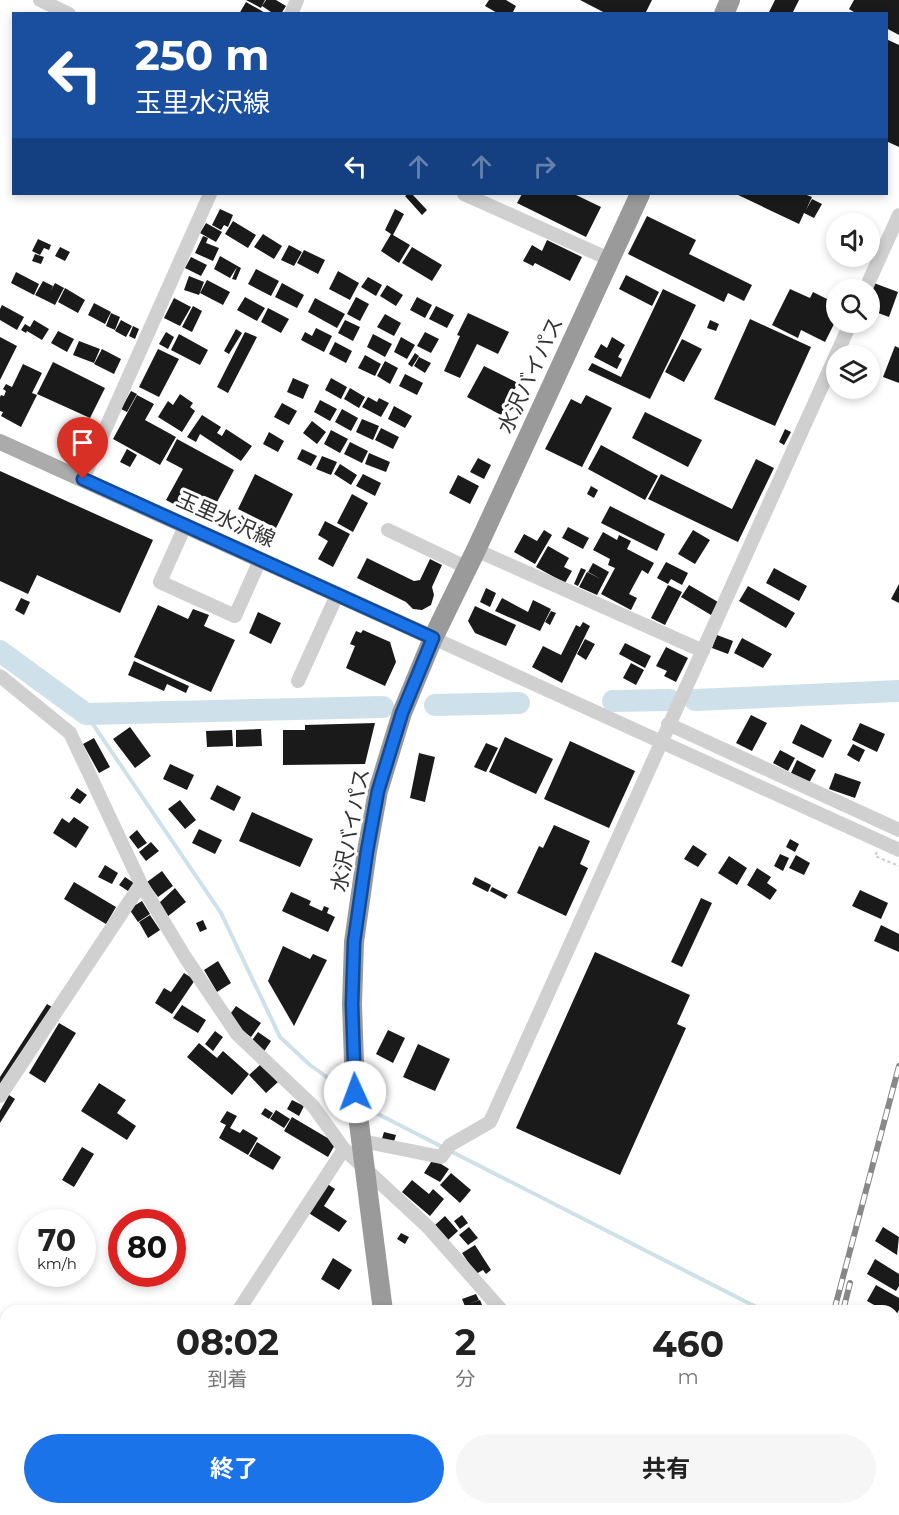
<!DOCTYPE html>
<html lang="ja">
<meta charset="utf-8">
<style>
:root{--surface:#fff;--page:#f6f6f6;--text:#222;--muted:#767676;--accent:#1a73e8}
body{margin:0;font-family:Montserrat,"Noto Sans JP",sans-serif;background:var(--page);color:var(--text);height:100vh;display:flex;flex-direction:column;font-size:22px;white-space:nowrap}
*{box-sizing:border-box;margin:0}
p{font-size:20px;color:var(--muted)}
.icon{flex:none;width:33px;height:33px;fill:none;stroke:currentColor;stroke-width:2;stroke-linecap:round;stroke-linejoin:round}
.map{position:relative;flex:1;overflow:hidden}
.side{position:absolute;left:0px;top:1305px;width:900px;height:210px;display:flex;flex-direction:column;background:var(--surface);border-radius:18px 18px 0 0;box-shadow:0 3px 9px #0003}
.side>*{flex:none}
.banner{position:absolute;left:12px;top:12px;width:876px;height:183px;border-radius:0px;box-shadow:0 3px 9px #0003;background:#1a4fa0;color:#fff;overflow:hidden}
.buttons{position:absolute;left:826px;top:213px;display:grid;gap:12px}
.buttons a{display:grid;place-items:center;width:54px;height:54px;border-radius:50%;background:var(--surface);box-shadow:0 3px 9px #0003;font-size:30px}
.speed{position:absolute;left:18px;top:1209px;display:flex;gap:12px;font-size:30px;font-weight:700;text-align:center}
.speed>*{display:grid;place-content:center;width:78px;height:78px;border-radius:50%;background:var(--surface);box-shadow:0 3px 9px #0003;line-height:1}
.speed small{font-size:15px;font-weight:400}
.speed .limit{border:9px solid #d22;background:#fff;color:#111}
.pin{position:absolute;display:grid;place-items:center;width:51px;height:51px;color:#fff;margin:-62px -26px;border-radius:50% 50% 50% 0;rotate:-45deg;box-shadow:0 0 6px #0007}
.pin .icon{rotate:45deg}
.me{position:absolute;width:66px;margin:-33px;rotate:358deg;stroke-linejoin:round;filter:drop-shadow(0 0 4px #0008)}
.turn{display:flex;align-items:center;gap:21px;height:126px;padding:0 24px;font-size:27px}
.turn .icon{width:78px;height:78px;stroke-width:2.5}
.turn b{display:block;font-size:42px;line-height:51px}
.lanes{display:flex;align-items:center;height:57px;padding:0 24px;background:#0003;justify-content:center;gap:30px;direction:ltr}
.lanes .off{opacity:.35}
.eta{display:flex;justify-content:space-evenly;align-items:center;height:102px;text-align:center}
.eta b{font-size:36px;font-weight:700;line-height:42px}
.button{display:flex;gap:12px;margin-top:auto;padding:12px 24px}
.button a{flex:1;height:69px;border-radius:36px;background:var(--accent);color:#fff;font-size:24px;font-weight:700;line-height:69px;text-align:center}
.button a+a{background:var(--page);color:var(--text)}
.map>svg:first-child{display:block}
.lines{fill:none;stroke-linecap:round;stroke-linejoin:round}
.stream{stroke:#cee1ea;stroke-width:4}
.river{stroke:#cee1ea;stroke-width:22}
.building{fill:#1a1a1a}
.path{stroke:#cacaca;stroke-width:2;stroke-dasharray:3 3;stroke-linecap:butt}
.minor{stroke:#d0d0d0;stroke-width:14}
.major{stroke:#ababab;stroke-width:16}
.highway{stroke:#9a9a9a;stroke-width:20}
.rail-casing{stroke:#888;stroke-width:6}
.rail{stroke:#fff;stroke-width:4;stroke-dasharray:11;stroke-linecap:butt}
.route-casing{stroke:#114b97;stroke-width:15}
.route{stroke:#1a73e8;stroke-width:10}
.labels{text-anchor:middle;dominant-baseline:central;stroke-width:6;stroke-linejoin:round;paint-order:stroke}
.street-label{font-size:21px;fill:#333;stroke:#fff}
</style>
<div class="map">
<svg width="899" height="1515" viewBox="0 0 899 1515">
<rect width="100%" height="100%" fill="#fff"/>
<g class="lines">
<path class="stream" d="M86,714L221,913L280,1037L310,1065L349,1093
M365,1105L374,1112L764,1311
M894,1372L899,1375"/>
<path class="river" d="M0,651L86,714L383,707
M695,700L899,691
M613,701L670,700
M435,705L519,703"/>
</g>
<path class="building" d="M246,0H265L261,8Z
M266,0H276L286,6L281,14H274L262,6Z
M489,0H506L516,6L512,14H499L485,6Z
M580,0H652L645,14H607Z
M775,0H799L792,14H768Z
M854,0H899V35L886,28V14H857L849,9Z
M246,2L267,14H239Z
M886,39L899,45V147L886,141Z
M408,194H412L427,210L422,215L405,196Z
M522,194H574L601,207L586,237L517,203Z
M736,194H804L812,197L806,210L812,199L822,204L814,218L804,213L799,224Z
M220,209L233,215L228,227L224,225L221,230L212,225Z
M395,209L404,214L393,235L410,245L399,263L381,251L391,234L385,230Z
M647,216L696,240L689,254L752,285L744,301L728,293L724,302L628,254Z
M233,221L256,235L248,248L225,234Z
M206,223L222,232L216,242L200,233Z
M263,234L282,246L274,259L254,247Z
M203,236L208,238L206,243L219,248L213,261L195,253Z
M38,239L51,245L49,250L44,248L40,255L32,251Z
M547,240L582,257L570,281L535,263L533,266L523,261L532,245L542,251Z
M289,245L302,252L294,266L281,260Z
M60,247L70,252L65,261L55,256Z
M412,247L442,265L432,281L402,263Z
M304,250L325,260L318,274L297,263Z
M35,254L44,257L41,264L32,261Z
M220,256L241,268L236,280L232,279L237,267L230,278L214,269Z
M191,257L207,265L201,276L185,268Z
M256,269L279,281L271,296L248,284Z
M338,271L359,283L350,300L329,289Z
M16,272L39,284L34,295L11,283Z
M626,275L659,292L652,306L619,289Z
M189,276L204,282L199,295L184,290Z
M368,277L382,285L376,296L361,287Z
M207,280L230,292L223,305L200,293Z
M43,281L53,286L50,292L55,283L64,288L55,305L35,295Z
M282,283L304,295L297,308L275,297Z
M874,283L898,292L889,317L870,310V294Z
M387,285L403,295L396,306L380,296Z
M65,288L85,300L78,313L58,302Z
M663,289L696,305L650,399L588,370L592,363L621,377Z
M790,289L810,298L813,292L837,304V318L825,342L801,330L798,338L772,325Z
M245,297L265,308L257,321L237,310Z
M356,297L369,304L360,321L347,314Z
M417,297L432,305L425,318L410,310Z
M174,298L191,307L180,326L164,318Z
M315,298L345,314L337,328L308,312Z
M94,303L111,312L105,324L88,315Z
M2,305L24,317L17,330L0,320V309Z
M193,306L202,311L192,332L182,327Z
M436,306L454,315L447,328L429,319Z
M268,308L289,319L281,333L261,322Z
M111,313L120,317L115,330L106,326Z
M468,313L509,332L498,354L477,344L460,378L444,371L460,336L457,335Z
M385,314L401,323L394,336L377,327Z
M750,319L811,347L775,426L714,399Z
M34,320L49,329L42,340L27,331L26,333L21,330L25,324L30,327Z
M121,320L132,326L126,337L115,331Z
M345,320L360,327L353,341L338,333Z
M710,320L719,324L716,331L707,328Z
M133,326L139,329L135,339L129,336Z
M316,328L332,336L324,352L301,340L305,332L312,336Z
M236,329L242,333L229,354L224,351Z
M58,331L74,339L67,352L51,343Z
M166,332L174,337L168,349L159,344Z
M245,332L257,337L228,393L217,387Z
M425,332L439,339L431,353L417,346Z
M179,334L208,350L200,365L171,350Z
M373,334L392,344L385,357L367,347Z
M0,337L17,346L0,380Z
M401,337L415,345L407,359L394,352Z
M612,337L625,345L618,357L622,359L617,369L594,357L601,344L607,348Z
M682,339L702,349L684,382L665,372Z
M79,341L100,349L94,363L73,355Z
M335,342L352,351L346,363L329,354Z
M895,346L899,348V383L883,377Z
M102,349L121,359L114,374L94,364Z
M158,349L179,359L159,397L139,387Z
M415,353L419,356L412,367L408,364Z
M365,355L381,364L375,376L358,368Z
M419,357L431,363L425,373L414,366Z
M385,361L398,368L390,384L377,376Z
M53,362L105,388L90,418L37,394Z
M23,364L42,373L32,393L37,395L21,427L1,416L3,412L0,411V397L1,395L4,396L6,391L3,389L6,384L12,387Z
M484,366L518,383L501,415L467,397Z
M405,374L423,383L417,395L399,386Z
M293,378L309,385L303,399L287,392Z
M331,378L347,387L341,399L325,390Z
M350,388L365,397L359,408L344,399Z
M131,391L137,394L127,412L121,409Z
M180,394L193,403L190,407L195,411L182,432L158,417L168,401L173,405Z
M137,395L154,404L145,420L176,437L160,465L113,439Z
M586,395L612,408L582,467L545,449L571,399L581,404Z
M368,397L377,402L379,398L389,403L381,417L362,407Z
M320,400L337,409L330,421L314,412Z
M282,403L297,411L289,425L274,417Z
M394,406L412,416L405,428L388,419Z
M342,409L358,418L351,431L335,422Z
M645,412L702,440L688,467L632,438Z
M202,415L221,427L217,433L222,436L226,429L252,446L241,461L200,434L196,442L187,437Z
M362,419L379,426L373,440L356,432Z
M312,421L326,432L317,444L303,433Z
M381,428L399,437L393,449L375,440Z
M785,429L791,432L784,445L779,442Z
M331,430L348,439L340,453L324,444Z
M269,432L284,441L278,452L263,444Z
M177,439L234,470L216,504L196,493L187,511L166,500L183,469L166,460Z
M350,442L368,451L362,463L344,454Z
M601,445L658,476L645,500L588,469Z
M127,449L137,455L130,467L120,462Z
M302,449L317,456L311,466L297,459Z
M369,453L390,462L386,472L365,464Z
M322,456L337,462L331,475L316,469Z
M478,458L491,465L484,479L470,472Z
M756,459L774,468L738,542L648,499L661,474L732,509Z
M340,464L357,475L351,485L334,474Z
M0,471L153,540L120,613L37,575L28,594L0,581Z
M255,474L293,494L276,528L238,509Z
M363,474L381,483L375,496L356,486Z
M458,475L479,486L470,504L449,493Z
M591,486L598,490L594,498L587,494Z
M352,494L368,503L353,532L337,523Z
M610,506L665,534L657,551L601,523Z
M325,521L350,534L333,567L318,559L328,541L318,535Z
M568,527L589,538L583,549L562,538Z
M544,530L552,535L535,564L514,552L524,534L537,541Z
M693,530L710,540L695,564L678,554Z
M603,532L617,540L619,535L631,541L627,549L654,563L648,574L642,570L629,594L637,598L631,610L601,594L615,568L608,565L610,559L593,550Z
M548,546L569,558L564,567L572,571L565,583L536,567Z
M367,558L414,581L420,580L430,559L442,565L432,587L434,595L431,605L422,610L413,609L406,602L357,578Z
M666,562L688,573L682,585L671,579L668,584L657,578Z
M593,563L609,572L597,595L579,587L587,572L601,579L588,572Z
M581,568L586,570L578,586L574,584Z
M774,568L807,586L799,601L766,583Z
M899,584V603L891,599Z
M668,585L682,592L665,625L651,618Z
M689,585L718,602L711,615L681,597Z
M748,586L795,613L786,628L739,601Z
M486,588L496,593L490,607L480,602Z
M21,598L30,602L24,615L15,610Z
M502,598L528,612L533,600L551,609L540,631L495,611Z
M158,605L188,619L193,609L209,615L204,626L235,640L211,692L134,657Z
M475,606L516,625L506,646L475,633L468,621Z
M551,611L556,613L550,625L545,622Z
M258,612L281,623L271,644L249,633Z
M583,622L590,626L562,683L532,667L543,646L561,655L576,625L580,627Z
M363,630L390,642L396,662L385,686L346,668L355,646L350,644L356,631L361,633Z
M717,635L733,641L728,654L712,648Z
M742,638L772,654L763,668L734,653Z
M585,639L595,644L586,660L577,654Z
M625,643L651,656L645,668L619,654Z
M666,647L688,658L676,682L664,676L667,671L656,666Z
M134,661L189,686L186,693L167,684L164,691L128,675Z
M631,663L644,670L636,685L623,678Z
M751,715L767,723L752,751L736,743Z
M375,723L365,764L283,765V730H305V725Z
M860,723L885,734L877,752L852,740Z
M801,724L832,740L823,758L792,743Z
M130,727L151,756L135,768L113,739Z
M261,729L262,746L236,747V730Z
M232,730L233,746L207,747L206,731Z
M505,737L553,759L536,794L489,772Z
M94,738L110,767L99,773L83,744Z
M570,741L635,771L609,828L544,799Z
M486,743L498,748L486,772L474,767Z
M853,744L865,750L859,762L847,755Z
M780,750L795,758L788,771L773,763Z
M419,753L435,757L425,802L410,798Z
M797,760L816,770L809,783L791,773Z
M170,764L194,775L187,790L163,779Z
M835,773L861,782L855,798L829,789Z
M217,785L241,797L234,811L210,799Z
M77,788L87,795L80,804L70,798Z
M180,800L196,820L185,829L168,809Z
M252,812L313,839L300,867L239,841Z
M74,817L89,827L76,848L53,833L62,818L69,823Z
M554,825L590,841L580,864L588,868L566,916L517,893L539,846L543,848Z
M199,829L222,840L215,854L192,843Z
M137,830L147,843L138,849L129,837Z
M790,839L799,844L795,852L786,847Z
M151,842L159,851L146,861L139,852Z
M693,845L707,854L698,867L684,859Z
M780,854L789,858L783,871L774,866Z
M796,855L810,863L804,875L789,868Z
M729,856L747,868L737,885L718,873Z
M105,865L118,873L112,884L98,877Z
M757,868L771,877L767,883L777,890L770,900L747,885Z
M162,871L173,886L158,897L147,882Z
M125,877L134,883L128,891L119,885Z
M475,877L491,885L488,892L472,884Z
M74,882L116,907L106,924L64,899Z
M492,887L508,895L505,899L490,891Z
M175,888L186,902L167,917L158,904Z
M860,890L888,903L881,919L852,906Z
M291,892L311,901L309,905L322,911L324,906L329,908L327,913L335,917L328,932L282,911Z
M701,898L712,903L682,967L671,962Z
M142,901L150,914L138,922L129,909Z
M150,915L160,930L148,938L139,922Z
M203,920L207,929L200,932L196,923Z
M881,925L899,934V952L874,941Z
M283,946L310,959L313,954L327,960L294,1026L268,981Z
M595,952L690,995L677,1024L686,1028L620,1175L516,1128Z
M218,961L231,983L217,992L204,970Z
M184,973L195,980L172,1014L155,1003L164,988L171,992Z
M47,1004L52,1007L0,1088V1077Z
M182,1005L206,1020L198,1033L173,1018Z
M236,1006L261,1023L251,1037L226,1020Z
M59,1023L76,1033L45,1083L29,1073Z
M388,1030L405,1038L393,1063L376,1054Z
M215,1031L223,1037L213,1051L205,1044Z
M258,1032L271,1041L263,1053L250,1043Z
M199,1043L217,1058L223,1051L249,1074L232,1095L187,1057Z
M418,1044L450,1059L435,1091L403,1077Z
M261,1064L278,1082L266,1093L249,1075Z
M99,1083L126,1100L117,1113L136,1126L127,1140L81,1111Z
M9,1095L15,1099L0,1123V1111Z
M292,1100L304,1106L299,1116L287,1109Z
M265,1108L273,1113L269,1119L261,1114Z
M276,1110L290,1119L284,1128L270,1119Z
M227,1111L237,1116L230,1128L240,1133L243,1129L258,1138L248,1155L219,1138L226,1125L220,1122Z
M292,1117L336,1143L328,1157L284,1131Z
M384,1132L396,1135L393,1145L381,1142Z
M257,1142L281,1157L273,1170L249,1156Z
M82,1147L94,1154L74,1187L62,1180Z
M433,1159L449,1169L440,1182L424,1173Z
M451,1173L471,1190L460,1203L440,1185Z
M412,1180L429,1194L433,1189L444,1199L430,1216L402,1192Z
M326,1183L335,1189L324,1206L347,1221L339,1232L307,1212Z
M462,1215L468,1223L460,1229L454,1221Z
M445,1216L458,1231L448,1240L435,1225Z
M469,1227L478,1238L468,1245L459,1235Z
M883,1227L899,1237L897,1255L875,1241Z
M401,1233L409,1237L405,1244L397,1239Z
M475,1245L491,1270L486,1274L483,1270L476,1274L462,1253Z
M333,1258L352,1270L339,1290L321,1279Z
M875,1259L899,1274V1286L896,1291L867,1274Z
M876,1285L899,1298V1310L894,1319V1311H885L867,1301Z
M476,1294L479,1300L468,1304L480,1300L484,1310L467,1311L462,1299Z
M894,1349L899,1351V1367L894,1364Z
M557,1509H573L569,1515H554Z"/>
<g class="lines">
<path class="path" d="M877,852L875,856L899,866"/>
<path class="minor" d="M40,0L69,14
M291,14L297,0
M464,194L609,259
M865,290L899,215
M83,479L210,194
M185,526L160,582L235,616L260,560
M388,530L468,568
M476,550L703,651
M433,638L899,850
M0,676L70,733L141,884L185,957L237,1034L313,1106L344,1149L428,1227L502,1311
M298,681L337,595
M668,724L899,830
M0,1096L141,884
M362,1141L441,1157L450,1145L490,1122L851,322
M238,1311L344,1149
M702,1509L705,1515
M101,1515L105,1509
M638,1515L642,1509"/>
<path class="major" d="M0,442L433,638
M894,1486L899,1484
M839,1515L852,1509"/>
<path class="highway" d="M724,14L730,0
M383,1311L355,1092L352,1004L354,942L367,851L378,791L402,713L433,638L476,550L640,194
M411,1509L412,1515"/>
<defs>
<path id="rail" d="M834,1311L899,1066
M843,1311L850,1283
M788,1515L789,1509
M798,1515L799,1509"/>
</defs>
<use href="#rail" class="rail-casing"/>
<use href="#rail" class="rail"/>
</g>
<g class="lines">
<defs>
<path id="route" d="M83,479L433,638L402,713L378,791L367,851L354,942L352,1004L355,1092"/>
</defs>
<use href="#route" class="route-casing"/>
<use href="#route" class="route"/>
</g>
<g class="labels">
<g class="street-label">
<text transform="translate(530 375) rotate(-65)">水沢バイパス</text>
<text transform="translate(226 519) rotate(24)">玉里水沢線</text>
<text transform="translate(350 830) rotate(-79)">水沢バイパス</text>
</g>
</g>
</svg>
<div class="buttons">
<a><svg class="icon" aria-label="sound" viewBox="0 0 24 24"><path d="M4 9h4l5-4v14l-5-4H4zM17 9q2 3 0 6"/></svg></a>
<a><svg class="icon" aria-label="search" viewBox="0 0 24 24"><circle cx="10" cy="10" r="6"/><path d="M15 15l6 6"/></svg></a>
<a><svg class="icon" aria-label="layers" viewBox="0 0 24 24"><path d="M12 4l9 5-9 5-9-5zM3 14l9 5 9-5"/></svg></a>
</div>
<div class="speed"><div>70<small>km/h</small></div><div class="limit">80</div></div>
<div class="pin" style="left:83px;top:479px;background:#d93025"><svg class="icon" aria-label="arrive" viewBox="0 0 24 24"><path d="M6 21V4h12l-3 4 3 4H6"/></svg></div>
<svg class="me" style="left:355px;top:1092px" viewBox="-20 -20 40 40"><circle r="19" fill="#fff"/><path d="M0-13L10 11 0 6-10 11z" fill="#1a73e8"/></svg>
<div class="banner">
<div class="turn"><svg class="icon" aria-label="left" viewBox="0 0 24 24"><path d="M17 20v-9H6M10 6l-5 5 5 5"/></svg><div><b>250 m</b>玉里水沢線</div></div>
<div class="lanes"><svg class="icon" aria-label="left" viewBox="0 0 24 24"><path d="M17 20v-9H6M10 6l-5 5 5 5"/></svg><svg class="icon off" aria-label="ahead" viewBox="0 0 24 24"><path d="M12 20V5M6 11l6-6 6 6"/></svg><svg class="icon off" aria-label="ahead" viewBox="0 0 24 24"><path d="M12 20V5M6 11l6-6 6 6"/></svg><svg class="icon off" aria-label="right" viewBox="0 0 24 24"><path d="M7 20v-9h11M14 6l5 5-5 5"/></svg></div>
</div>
<section class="side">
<div class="eta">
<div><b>08:02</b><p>到着</p></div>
<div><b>2</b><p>分</p></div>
<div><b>460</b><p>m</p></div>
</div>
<div class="button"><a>終了</a><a>共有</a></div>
</section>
</div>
